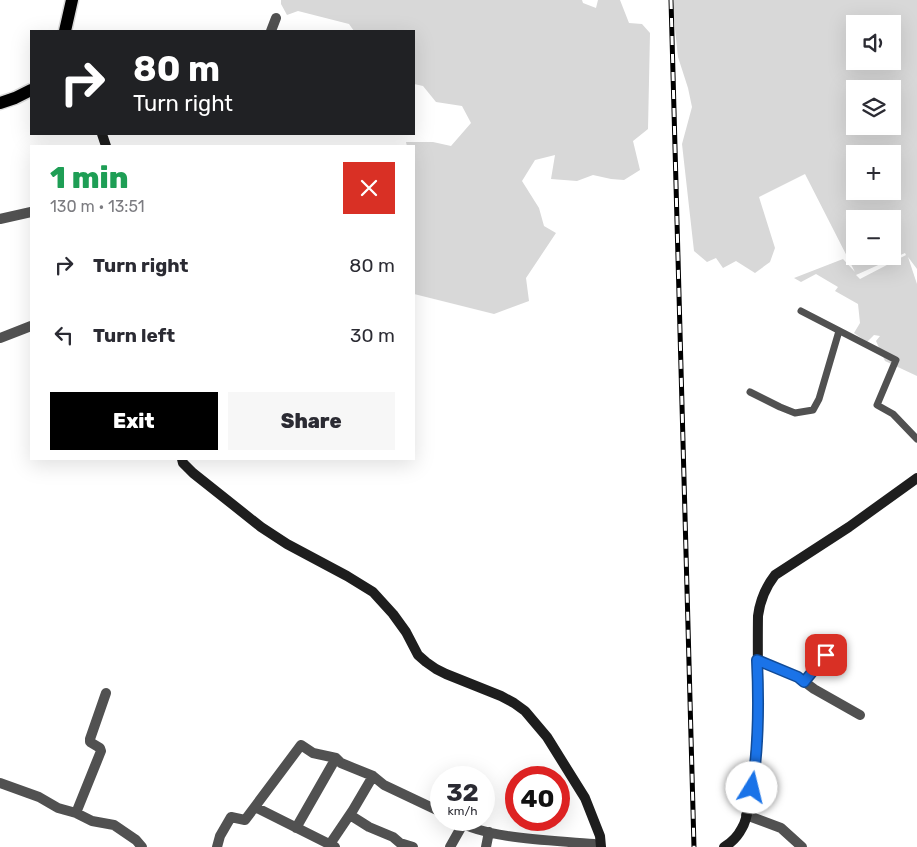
<!DOCTYPE html>
<meta charset="utf-8">
<style>
:root{--surface:#fff;--page:#f7f7f7;--text:#2b2b33;--muted:#7c7c81;--accent:#000}
body{margin:0;font-family:Rubik,sans-serif;background:var(--page);color:var(--text);height:100vh;display:flex;flex-direction:column;font-size:19px;white-space:nowrap}
*{box-sizing:border-box;margin:0}
p{font-size:16px;color:var(--muted)}
.icon{flex:none;width:28px;height:28px;fill:none;stroke:currentColor;stroke-width:2;stroke-linecap:round;stroke-linejoin:round}
.map{position:relative;flex:1;overflow:hidden}
.drawer{position:absolute;left:30px;top:145px;width:385px;height:315px;display:flex;flex-direction:column;background:var(--surface);border-radius:0px;box-shadow:0 5px 20px #0002}
.drawer>*{flex:none}
.guide{position:absolute;left:30px;top:30px;width:385px;height:105px;border-radius:0px;box-shadow:0 5px 20px #0002;background:#202124;color:#fff;overflow:hidden}
.buttons{position:absolute;left:846px;top:15px;display:grid;gap:10px}
.buttons a{display:grid;place-items:center;width:55px;height:55px;border-radius:0px;background:var(--surface);box-shadow:0 5px 20px #0002;font-size:25px}
.speed{position:absolute;left:430px;top:766px;display:flex;gap:10px;font-size:25px;font-weight:700;text-align:center}
.speed>*{display:grid;place-content:center;width:65px;height:65px;border-radius:50%;background:var(--surface);box-shadow:0 5px 20px #0002;line-height:1}
.speed small{font-size:12px;font-weight:400}
.speed .limit{border:8px solid #d22;background:#fff;color:#111}
.pin{position:absolute;display:grid;place-items:center;width:42px;height:42px;color:#fff;margin:-21px;border-radius:10px;box-shadow:0 2px 8px #0006}
.me{position:absolute;width:55px;margin:-28px;rotate:9deg;stroke-linejoin:round;filter:drop-shadow(0 0 4px #0008)}
.turn{display:flex;align-items:center;gap:18px;height:105px;padding:0 20px;font-size:22px}
.turn .icon{width:65px;height:65px;stroke-width:2.5}
.turn b{display:block;font-size:35px;line-height:42px}
.round{display:grid;place-items:center;flex:none;width:52px;height:52px;border-radius:0px;background:var(--page)}
.overview{display:flex;align-items:center;justify-content:space-between;height:85px;padding:0 20px}
h1{font-size:30px;font-weight:800;line-height:38px;color:#1e9e55}
.cta{display:flex;gap:10px;margin-top:auto;padding:10px 20px}
.cta a{flex:1;height:58px;border-radius:0px;background:var(--accent);color:#fff;font-size:20px;font-weight:800;line-height:58px;text-align:center}
.cta a+a{background:var(--page);color:var(--text)}
ul{padding:0;list-style:none}
li{display:flex;align-items:center;gap:15px;height:70px;padding:0 20px}
li div{flex:1}
li b{display:block;font-size:19px}
li em{font-style:normal}
.map>svg:first-child{display:block}
.green{fill:#d8d8d8;fill-rule:evenodd}
.lines{fill:none;stroke-linecap:round;stroke-linejoin:round}
.primary-casing{stroke:#dbdbdb;stroke-width:15}
.lane{stroke:#515151;stroke-width:7}
.street{stroke:#515151;stroke-width:10}
.secondary{stroke:#1e1e1e;stroke-width:10}
.primary{stroke:#000;stroke-width:12}
.rail-casing{stroke:#000;stroke-width:5}
.rail{stroke:#fff;stroke-width:3;stroke-dasharray:9;stroke-linecap:butt}
.route-casing{stroke:#114b97;stroke-width:12}
.route{stroke:#1a73e8;stroke-width:9}
</style>
<div class="map">
<svg width="917" height="847" viewBox="0 0 917 847">
<rect width="100%" height="100%" fill="#fff"/>
<path class="green" d="M281,0H582L583,3L596,8L598,0H620L629,23L642,24L650,33L648,129L633,141L640,170L624,180L611,179L593,175L577,181L551,179L555,155L535,160L522,181L539,208L544,226L556,233L526,278L529,301L494,314L414,294V146H407L406,142H433L451,146L471,123L462,106L436,102L423,86L414,84V31H354L349,24L298,11L287,15L281,4Z
M674,0H917V269L908,257L917,284V376L885,361L876,341L880,336L874,335L867,342L854,333L860,323L858,304L835,291L838,287L816,274L801,282L794,278L843,259L855,272L805,174L759,197L775,248L770,262L755,273L736,261L723,268L716,258L707,262L694,251L682,144L692,107L688,88L678,57L673,10ZM855,24H892V61H855ZM855,89H892V126H855ZM855,154H892V191H855ZM855,219H892V256H855ZM905,253L906,255L860,279L856,275Z"/>
<g class="lines">
<defs>
<path id="primary" d="M65,31L72,0
M0,103L15,98L31,90"/>
</defs>
<use href="#primary" class="primary-casing"/>
<path class="lane" d="M801,311L896,360L877,405L893,414L917,439
M750,392L780,407L795,413L813,410L819,399L839,331"/>
<path class="street" d="M271,31L276,18
M0,219L31,212
M0,338L31,326
M757,660L798,677L814,689L860,715
M804,682L826,655
M0,783L39,797L58,808L76,813L92,821L114,825L136,840L142,847
M255,807L335,847
M76,813L101,751L100,748L90,742V739L106,693
M350,815L369,827L393,837L400,843L413,847
M746,815L781,828L802,847
M455,820C490,840 553,840 594,844L596,847
M296,828L336,758
M330,844L353,810L373,776
M217,847L220,836L231,817L245,820L301,745L313,753L336,758L341,763L373,776L384,785L441,812
M450,847L463,824
M486,847L489,832"/>
<path class="secondary" d="M102,134L106,146
M182,459L183,463L193,473L261,527L287,544L347,576L373,592L393,614L406,632L418,655L426,662L436,669L446,674L501,696L514,703L525,711L547,737L585,798L600,836L601,847
M724,847C731,843 738,836 742,828C747,820 748,809 750,799C761,738 757,678 758,616C760,600 765,588 775,575L849,527L917,478"/>
<use href="#primary" class="primary"/>
<defs>
<path id="rail" d="M671,0L694,847"/>
</defs>
<use href="#rail" class="rail-casing"/>
<use href="#rail" class="rail"/>
</g>
<g class="lines">
<defs>
<path id="route" d="M752,788C759,746 759,703 757,660L798,677L804,682L826,655"/>
</defs>
<use href="#route" class="route-casing"/>
<use href="#route" class="route"/>
</g>
</svg>
<div class="buttons">
<a><svg class="icon" aria-label="sound" viewBox="0 0 24 24"><path d="M4 9h4l5-4v14l-5-4H4zM17 9q2 3 0 6"/></svg></a>
<a><svg class="icon" aria-label="layers" viewBox="0 0 24 24"><path d="M12 4l9 5-9 5-9-5zM3 14l9 5 9-5"/></svg></a>
<a>+</a>
<a>−</a>
</div>
<div class="speed"><div>32<small>km/h</small></div><div class="limit">40</div></div>
<div class="pin" style="left:826px;top:655px;background:#d93025"><svg class="icon" aria-label="arrive" viewBox="0 0 24 24"><path d="M6 21V4h12l-3 4 3 4H6"/></svg></div>
<svg class="me" style="left:752px;top:788px" viewBox="-20 -20 40 40"><circle r="19" fill="#fff"/><path d="M0-13L10 11 0 6-10 11z" fill="#1a73e8"/></svg>
<div class="guide">
<div class="turn"><svg class="icon" aria-label="right" viewBox="0 0 24 24"><path d="M7 20v-9h11M14 6l5 5-5 5"/></svg><div><b>80 m</b>Turn right</div></div>
</div>
<section class="drawer">
<div class="overview"><div><h1>1 min</h1><p>130 m · 13:51</p></div><a class="round" style="background:#d93025;color:#fff"><svg class="icon" aria-label="close" viewBox="0 0 24 24"><path d="M6 6l12 12M18 6L6 18"/></svg></a></div>
<ul>
<li><svg class="icon" aria-label="right" viewBox="0 0 24 24"><path d="M7 20v-9h11M14 6l5 5-5 5"/></svg><div><b>Turn right</b></div><em>80 m</em></li>
<li><svg class="icon" aria-label="left" viewBox="0 0 24 24"><path d="M17 20v-9H6M10 6l-5 5 5 5"/></svg><div><b>Turn left</b></div><em>30 m</em></li>
</ul>
<div class="cta"><a>Exit</a><a>Share</a></div>
</section>
</div>
